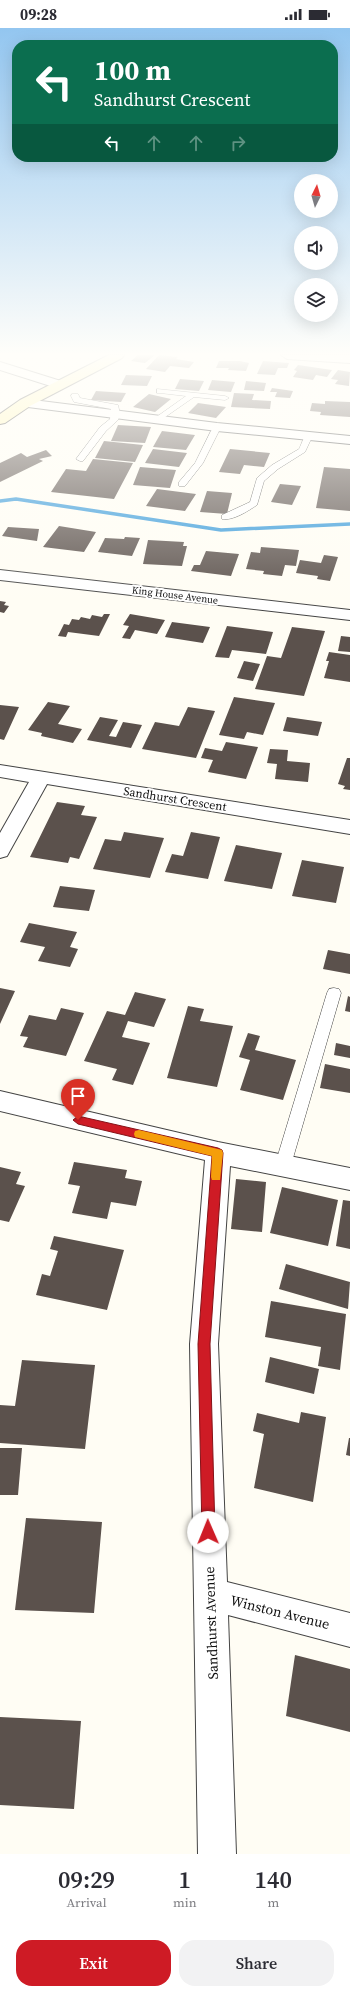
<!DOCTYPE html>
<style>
:root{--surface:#fff;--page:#f2f2f3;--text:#2b2b33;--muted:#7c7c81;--accent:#ce1b25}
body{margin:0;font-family:"Source Serif 4",serif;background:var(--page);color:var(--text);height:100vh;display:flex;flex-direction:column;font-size:15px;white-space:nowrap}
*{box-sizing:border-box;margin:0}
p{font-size:13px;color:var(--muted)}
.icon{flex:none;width:22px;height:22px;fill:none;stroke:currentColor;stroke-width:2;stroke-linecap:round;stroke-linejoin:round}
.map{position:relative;height:1826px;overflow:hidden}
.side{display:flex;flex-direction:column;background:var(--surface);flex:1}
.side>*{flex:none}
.banner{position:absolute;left:12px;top:12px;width:326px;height:122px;border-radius:16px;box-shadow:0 4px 16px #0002;background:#0b6e4f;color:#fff;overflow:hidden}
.needle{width:26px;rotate:5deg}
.buttons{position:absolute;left:294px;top:146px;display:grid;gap:8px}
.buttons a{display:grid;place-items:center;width:44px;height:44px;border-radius:50%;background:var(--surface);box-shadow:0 4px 16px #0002;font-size:20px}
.pin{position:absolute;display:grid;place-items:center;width:34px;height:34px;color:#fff;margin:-41px -17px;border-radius:50% 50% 50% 0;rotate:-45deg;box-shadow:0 0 4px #0007}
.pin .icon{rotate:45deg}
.me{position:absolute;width:44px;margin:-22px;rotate:359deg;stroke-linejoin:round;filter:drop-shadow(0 0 3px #0008)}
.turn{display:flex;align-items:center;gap:14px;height:84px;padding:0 16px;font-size:18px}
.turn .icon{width:52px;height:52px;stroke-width:2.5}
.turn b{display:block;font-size:28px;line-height:34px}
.lanes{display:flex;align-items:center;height:38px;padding:0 16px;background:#0003;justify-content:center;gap:20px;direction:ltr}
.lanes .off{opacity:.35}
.eta{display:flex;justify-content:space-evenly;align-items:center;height:68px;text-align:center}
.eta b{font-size:24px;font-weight:600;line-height:28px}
.primary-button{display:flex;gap:8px;margin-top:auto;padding:8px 16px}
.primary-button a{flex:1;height:46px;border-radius:16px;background:var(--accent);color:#fff;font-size:16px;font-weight:600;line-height:46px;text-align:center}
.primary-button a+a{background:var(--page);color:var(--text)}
.status{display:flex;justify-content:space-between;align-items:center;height:28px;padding:0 20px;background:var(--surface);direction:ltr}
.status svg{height:11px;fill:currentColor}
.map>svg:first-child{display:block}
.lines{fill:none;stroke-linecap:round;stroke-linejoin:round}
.stream{stroke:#3498d9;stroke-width:3.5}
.building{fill:#5b514c}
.service-casing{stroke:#444;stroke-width:1}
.minor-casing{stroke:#444;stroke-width:2}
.secondary-casing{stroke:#333;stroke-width:2}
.service{fill:#fff;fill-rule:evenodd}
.minor{fill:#fff;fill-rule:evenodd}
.secondary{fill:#fff6af;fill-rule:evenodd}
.route{fill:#ce1b25;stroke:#861218}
.slow{fill:#f59e0b}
.labels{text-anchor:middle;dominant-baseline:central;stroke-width:4;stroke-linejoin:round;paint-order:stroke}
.far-street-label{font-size:10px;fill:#111;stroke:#fff}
.street-label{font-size:12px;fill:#111;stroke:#fff}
.near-street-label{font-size:14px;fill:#111;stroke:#fff}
</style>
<div class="status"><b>09:28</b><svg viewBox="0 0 49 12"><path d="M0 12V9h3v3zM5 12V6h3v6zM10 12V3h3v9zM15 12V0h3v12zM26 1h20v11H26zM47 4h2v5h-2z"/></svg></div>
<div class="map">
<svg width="350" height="1826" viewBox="0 0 350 1826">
<rect width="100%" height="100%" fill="#fffdf4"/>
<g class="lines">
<path class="stream" d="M0,473L16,471L221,502L350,496"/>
</g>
<path class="building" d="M138,327H155L145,335L131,333Z
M159,327L178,329L176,331L194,334L189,340L170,338L165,344L146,341Z
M219,333H240L249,335L246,343L228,342L229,340H216Z
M263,333L289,335L287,340H278L275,347L257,346Z
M298,337L332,342L327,349L316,347L313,352L293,349L297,343L294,342Z
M338,342L350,344L349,358L335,356L338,352L331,351Z
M126,347L152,348L147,358L121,357Z
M180,351L204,353L199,363L175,361Z
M212,352L235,354L231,364L208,362Z
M246,353L266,355L264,363L244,362Z
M272,360L293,363L290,370L275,369L277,364H270Z
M96,363L126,365L121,374L91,372Z
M234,365L254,366L252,372L271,373L270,381L231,379Z
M149,366L171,371L155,384L133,379Z
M325,373L350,374V389L320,387L321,384L310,383L312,375L325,376Z
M198,375L226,379L216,390L188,385Z
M118,397L151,399L145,415L111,413Z
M162,403L195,407L186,422L153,419Z
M104,413L143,417L135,434L95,430Z
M153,421L187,425L179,439L145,435Z
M230,421L270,425L264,439L244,437L240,446L219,444Z
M46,422L52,428L39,431L43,433L0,454V435L21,425L27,429Z
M93,431L133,435L114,471L51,464L66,441L86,443Z
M140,439L176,442L170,460L133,457Z
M324,439L350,441V483L316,480Z
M280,456L301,458L292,477L271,474Z
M157,461L196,466L185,483L146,478Z
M207,463L232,465L227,486L200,484Z
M59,498L96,504L84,524L43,519Z
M8,499L39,501L37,513L2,508Z
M125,509L140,510L132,528L98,524L105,510L124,511Z
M148,512L184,514L183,518H187L182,538L143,536Z
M261,519L299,522L296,538L285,537L282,548L263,546L264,543L246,541L251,524L260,525Z
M206,523L239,526L231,548L191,543L194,537H200Z
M324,527L338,529L330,553L317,551L318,548L296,545L300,532L321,535Z
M0,573L6,574L4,577L9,578L4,585L0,584Z
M104,586H110L99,608L68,604L66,609L58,608L64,596L69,597L72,591L79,592L81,589L90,591L92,587L102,589Z
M130,586L165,592L157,606L135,602L130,611L122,610L129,598L123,597Z
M172,594L210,599L203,615L165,609Z
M227,598L273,604L266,626L232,622L229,630L215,629Z
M292,599L325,603L304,668L255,661L267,628L281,630Z
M341,608L350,609V624L338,623Z
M329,624L350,627V654L324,650L329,633H326Z
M244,633L260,636L253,653L237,650Z
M234,669L275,675L263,707L247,704L244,711L219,707Z
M48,674L70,678L58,696L82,701L73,715L41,708L42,705L28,702Z
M0,677L19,679L4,712L0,711Z
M188,679L215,683L196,730L142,721L155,694L179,698Z
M100,689L118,692L109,708L116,709L123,694L142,697L131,720L87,712Z
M287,689L322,694L318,708L283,703Z
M226,714L258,719L246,751L208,744L213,732L201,730L205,720L222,723Z
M270,721L288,722L287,733L310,735L308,754L275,751L277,736L267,735Z
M347,730H350V762L343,761L345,758L338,756Z
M57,774L85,778L81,787L97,789L79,831L70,829L68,835L30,829Z
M124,804L164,810L150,850L93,841L105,811L121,813Z
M191,804L220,809L208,851L165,844L172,826L183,828Z
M236,817L282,825L272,861L224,853Z
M302,832L344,839L336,875L292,868Z
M60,858L95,862L89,883L53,879Z
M29,895L77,904L70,919L78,921L70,939L38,933L45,919L20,914Z
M328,922L350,926V946L323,941Z
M0,960L15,963L0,996Z
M135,964L166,971L154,999L128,993L122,1009L150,1015L133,1057L112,1052L117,1041L84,1033L107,983L125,987Z
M348,968L350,969V984L345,983Z
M188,978L204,981L200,993L233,998L217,1059L167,1050Z
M61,980L84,985L66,1028L23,1019L28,1009L20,1008L29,987L56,992Z
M248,1005L260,1008L255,1022L296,1032L283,1072L240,1062L250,1032L239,1029Z
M336,1015L350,1018V1030L334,1027Z
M325,1036L350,1041V1065L320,1060Z
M74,1134L127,1142L125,1150L142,1153L136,1178L111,1174L107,1191L72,1185L80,1158L68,1156Z
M0,1139L21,1144L16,1156L25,1158L9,1194L0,1192Z
M236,1151L266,1154L262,1204L231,1201Z
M282,1159L338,1172L328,1218L270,1205Z
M343,1172L350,1173V1221L336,1218Z
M54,1208L124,1222L107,1282L36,1267L42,1246L50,1248L58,1223L50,1221Z
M286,1236L350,1254L348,1281L279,1261Z
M271,1273L346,1286L340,1342L318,1338L321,1319L265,1309Z
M270,1329L319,1341L314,1366L265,1354Z
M22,1332L95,1337L85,1421L0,1415V1377L15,1378Z
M301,1384L326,1389L313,1474L254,1460L264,1406L253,1403L257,1385L299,1395Z
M349,1410H350V1428L346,1427Z
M0,1420H22L18,1467H0Z
M26,1490L102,1494L94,1585L15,1582Z
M295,1627L350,1641V1704L286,1688Z
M0,1689L81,1693L74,1781L0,1777Z"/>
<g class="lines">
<defs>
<path id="service" d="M157,361L225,368L229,370L225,372L194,369L158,394L154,392L155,390L186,368L160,365H157Z
M72,366H78L80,370L118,377L120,386L118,392L106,403L83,433H80L76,431L100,399L110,391L111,381L74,374L71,368Z
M214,397L221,399L203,435L185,458H179V454L195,435Z
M306,405L313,407L305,424L278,441L264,453L257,477C248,483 233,493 222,491V487L250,474L257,450L272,437L299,421Z
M334,960L339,961L341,965L291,1137L288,1142L283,1143L278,1142L275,1137L327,965L329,961Z"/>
<path id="minor" d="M281,327H350V335L287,331Z
M0,334L64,354L66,357L60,361L0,342Z
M25,371L217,395L350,408V416L217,403L20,378L19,375Z
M0,542L350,582V592L0,552Z
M0,737L350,792V806L47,756L7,828L0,830V805L29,754L0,749Z
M0,1063L218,1114L350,1140V1162L230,1138L218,1316L227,1554L350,1585V1619L228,1587L236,1826H198L190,1316L205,1132L0,1083Z"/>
<path id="secondary" d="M109,327H124L122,330L30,378L5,395L0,396V386L20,372Z"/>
</defs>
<use href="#service" class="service-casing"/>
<use href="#minor" class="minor-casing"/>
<use href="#secondary" class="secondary-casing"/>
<use href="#service" class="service"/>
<use href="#minor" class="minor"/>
<use href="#secondary" class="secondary"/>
</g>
<linearGradient id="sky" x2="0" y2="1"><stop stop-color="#93c6f0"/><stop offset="0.56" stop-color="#fffefa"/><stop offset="1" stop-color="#fffefa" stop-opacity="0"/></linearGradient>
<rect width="350" height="582" fill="url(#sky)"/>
<path class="route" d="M78,1088L218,1120L222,1122L223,1125L210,1316L215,1504L213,1508L208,1510L204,1508L202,1504L198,1316L212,1128L78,1096L73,1092Z"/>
<path class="slow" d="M139,1102L222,1122L223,1125L220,1152H212L211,1149L212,1128L135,1109L134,1106L135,1103Z"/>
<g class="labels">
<g class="far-street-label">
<text transform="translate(175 567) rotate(7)">King House Avenue</text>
</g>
<g class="street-label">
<text transform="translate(175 771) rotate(9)">Sandhurst Crescent</text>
</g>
<g class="near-street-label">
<text transform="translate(280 1584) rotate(14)">Winston Avenue</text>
<text transform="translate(211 1595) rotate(-92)">Sandhurst Avenue</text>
</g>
</g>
</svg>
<div class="buttons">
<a><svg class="needle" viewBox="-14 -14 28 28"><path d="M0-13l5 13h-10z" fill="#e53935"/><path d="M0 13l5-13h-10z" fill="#7c7c81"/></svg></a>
<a><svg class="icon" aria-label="sound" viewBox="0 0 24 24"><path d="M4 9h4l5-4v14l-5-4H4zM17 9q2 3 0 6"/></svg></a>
<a><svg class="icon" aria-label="layers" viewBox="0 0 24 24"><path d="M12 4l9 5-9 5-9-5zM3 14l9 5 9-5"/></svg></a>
</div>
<div class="pin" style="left:78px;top:1092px;background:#d93025"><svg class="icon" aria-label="arrive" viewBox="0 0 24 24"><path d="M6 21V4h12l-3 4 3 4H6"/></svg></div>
<svg class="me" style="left:208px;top:1504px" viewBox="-20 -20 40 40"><circle r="19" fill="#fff"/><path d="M0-13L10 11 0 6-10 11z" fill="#ce1b25"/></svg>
<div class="banner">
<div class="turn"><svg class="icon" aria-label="left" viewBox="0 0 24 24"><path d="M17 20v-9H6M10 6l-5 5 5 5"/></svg><div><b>100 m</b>Sandhurst Crescent</div></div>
<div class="lanes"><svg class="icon" aria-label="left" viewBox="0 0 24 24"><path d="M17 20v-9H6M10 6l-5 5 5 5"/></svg><svg class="icon off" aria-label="ahead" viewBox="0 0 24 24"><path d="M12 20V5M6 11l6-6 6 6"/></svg><svg class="icon off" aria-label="ahead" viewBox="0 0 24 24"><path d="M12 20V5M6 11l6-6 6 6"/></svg><svg class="icon off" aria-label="right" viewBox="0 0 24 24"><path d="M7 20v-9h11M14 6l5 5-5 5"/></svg></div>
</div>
</div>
<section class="side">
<div class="eta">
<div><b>09:29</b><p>Arrival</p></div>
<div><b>1</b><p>min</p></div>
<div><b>140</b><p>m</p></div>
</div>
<div class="primary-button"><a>Exit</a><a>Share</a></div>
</section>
